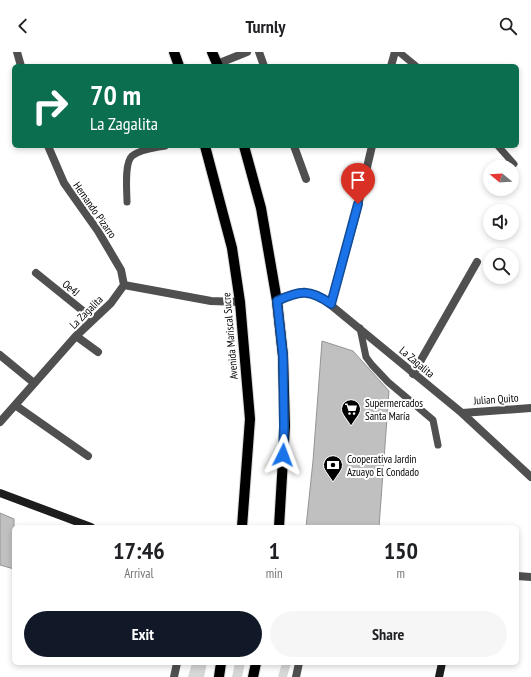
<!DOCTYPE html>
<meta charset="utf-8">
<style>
:root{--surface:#fff;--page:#f6f6f6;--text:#202124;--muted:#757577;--accent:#111827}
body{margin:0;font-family:"PT Sans Narrow",sans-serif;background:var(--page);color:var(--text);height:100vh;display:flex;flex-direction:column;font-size:15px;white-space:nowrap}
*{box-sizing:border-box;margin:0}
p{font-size:13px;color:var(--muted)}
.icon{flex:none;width:22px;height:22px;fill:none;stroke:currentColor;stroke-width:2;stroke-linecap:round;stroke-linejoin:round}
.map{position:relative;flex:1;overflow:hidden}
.sheet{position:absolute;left:12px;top:473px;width:507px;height:140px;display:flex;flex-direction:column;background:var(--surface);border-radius:6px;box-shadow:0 2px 6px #0003}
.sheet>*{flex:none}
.hud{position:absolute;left:12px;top:12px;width:507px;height:84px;border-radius:6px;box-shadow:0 2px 6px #0003;background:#0b6e4f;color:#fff;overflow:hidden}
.needle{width:26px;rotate:288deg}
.buttons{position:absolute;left:483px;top:108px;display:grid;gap:8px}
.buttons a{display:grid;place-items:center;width:36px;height:36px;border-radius:50%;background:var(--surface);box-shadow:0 2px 6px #0003;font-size:20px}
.pin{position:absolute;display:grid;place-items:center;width:34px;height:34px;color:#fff;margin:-41px -17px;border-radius:50% 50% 50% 0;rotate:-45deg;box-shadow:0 0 4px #0007}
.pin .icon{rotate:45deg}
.me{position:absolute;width:44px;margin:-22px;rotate:3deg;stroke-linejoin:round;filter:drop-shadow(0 0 3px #0008)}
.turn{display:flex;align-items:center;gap:14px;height:84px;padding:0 12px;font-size:18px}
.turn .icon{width:52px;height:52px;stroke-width:2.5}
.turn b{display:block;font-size:28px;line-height:34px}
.eta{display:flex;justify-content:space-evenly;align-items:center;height:68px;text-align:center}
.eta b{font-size:24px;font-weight:700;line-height:28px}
.primary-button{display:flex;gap:8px;margin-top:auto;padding:8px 12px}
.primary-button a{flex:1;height:46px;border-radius:24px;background:var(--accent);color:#fff;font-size:16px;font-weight:700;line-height:46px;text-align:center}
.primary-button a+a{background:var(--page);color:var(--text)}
header{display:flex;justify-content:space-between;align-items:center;height:52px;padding:0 12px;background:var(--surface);font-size:18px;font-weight:700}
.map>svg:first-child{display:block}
.green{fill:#d7d7d7}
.building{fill:#c0c0c0;stroke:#949494}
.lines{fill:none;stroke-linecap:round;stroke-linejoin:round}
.primary-casing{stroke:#dbdbdb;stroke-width:12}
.lane{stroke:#505050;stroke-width:7}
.street{stroke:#505050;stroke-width:8}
.secondary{stroke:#1d1d1d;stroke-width:8}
.primary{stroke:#000;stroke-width:10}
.route-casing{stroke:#114b97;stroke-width:10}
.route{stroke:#1a73e8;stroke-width:7}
.labels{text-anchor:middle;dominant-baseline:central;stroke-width:4;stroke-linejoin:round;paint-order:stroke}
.street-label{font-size:11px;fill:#000;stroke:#fff}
.poi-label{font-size:11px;fill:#000;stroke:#fff;text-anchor:start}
</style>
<header><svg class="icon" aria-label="back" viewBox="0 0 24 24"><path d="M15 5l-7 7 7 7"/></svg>Turnly<svg class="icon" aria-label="search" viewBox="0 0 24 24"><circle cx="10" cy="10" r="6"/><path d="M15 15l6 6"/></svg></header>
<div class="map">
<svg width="531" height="625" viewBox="0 0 531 625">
<rect width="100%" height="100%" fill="#fff"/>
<path class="green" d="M192,611H207L204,625H188Z
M235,611H245L242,625H232Z
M282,611H291L287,625H278Z"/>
<path class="building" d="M322,289L353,299L389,339L379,475H306L313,409Z
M0,461L14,467V517L0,513Z"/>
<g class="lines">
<defs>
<path id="primary" d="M174,0L179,14
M212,0L218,14
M205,94L232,196L240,250L250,367L242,475
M244,94L261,156L277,249L283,304L285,374L279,475
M219,625L221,611
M253,625L256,611"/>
</defs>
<use href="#primary" class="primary-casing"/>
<path class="lane" d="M399,0L416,14
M498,94L514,112
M127,150C127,140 124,111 132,104C141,97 155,96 165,94
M360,276L366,305L372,313L388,330L433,368L438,393"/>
<path class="street" d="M17,0L21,14
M259,0L264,14
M217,12L247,0
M391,14L395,0
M48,94L64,131L98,179L121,218L124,233
M294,94L306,127
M36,221L93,267
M124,233L211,249L240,250
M277,249C293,242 305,237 321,245L462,361L531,425
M331,252L355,166L372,94
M76,284L98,300
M0,303L34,331
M413,322L477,210
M15,353L88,404
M462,361L531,356
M0,370L76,284L111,251L124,233
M517,524L531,525
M174,625L177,611
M296,625L299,611"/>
<path class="secondary" d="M0,441L91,475
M439,625L442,611"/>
<use href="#primary" class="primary"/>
</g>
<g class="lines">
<defs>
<path id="route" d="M283,403L284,374L283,304L277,249C300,238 310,237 331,252L358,152"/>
</defs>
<use href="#route" class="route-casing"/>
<use href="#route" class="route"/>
</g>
<defs>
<symbol id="supermarket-pin" viewBox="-11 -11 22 30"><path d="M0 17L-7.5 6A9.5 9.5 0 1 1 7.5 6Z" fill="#000" stroke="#fff"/><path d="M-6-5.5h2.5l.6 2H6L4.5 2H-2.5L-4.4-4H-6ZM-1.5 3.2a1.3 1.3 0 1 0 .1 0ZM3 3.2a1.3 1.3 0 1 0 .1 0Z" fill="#fff"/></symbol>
<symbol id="bank-pin" viewBox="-11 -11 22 30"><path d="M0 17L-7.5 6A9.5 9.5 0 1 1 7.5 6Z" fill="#000" stroke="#fff"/><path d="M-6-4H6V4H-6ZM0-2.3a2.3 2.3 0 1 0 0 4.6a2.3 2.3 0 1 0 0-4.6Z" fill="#fff"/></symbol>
</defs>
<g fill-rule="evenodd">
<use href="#supermarket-pin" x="340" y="346" width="22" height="30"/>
<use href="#bank-pin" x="322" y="402" width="22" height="30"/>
</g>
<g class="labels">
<g class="street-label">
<text transform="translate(95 158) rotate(55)">Hernando Pizarro</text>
<text transform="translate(71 236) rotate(39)">Oe4J</text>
<text transform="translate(86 260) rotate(-45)">La Zagalita</text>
<text transform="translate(230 284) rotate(-95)">Avenida Mariscal Sucre</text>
<text transform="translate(417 310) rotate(40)">La Zagalita</text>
<text transform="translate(496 347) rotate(-4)">Julian Quito</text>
</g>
<g class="poi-label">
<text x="365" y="351">Supermercados<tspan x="365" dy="13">Santa María</tspan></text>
<text x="347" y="407">Cooperativa Jardin<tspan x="347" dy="13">Azuayo El Condado</tspan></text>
</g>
</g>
</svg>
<div class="buttons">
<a><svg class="needle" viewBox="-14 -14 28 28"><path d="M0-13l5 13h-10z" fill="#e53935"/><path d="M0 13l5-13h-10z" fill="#757577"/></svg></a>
<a><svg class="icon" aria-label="sound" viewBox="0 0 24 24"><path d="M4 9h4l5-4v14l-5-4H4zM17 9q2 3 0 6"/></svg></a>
<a><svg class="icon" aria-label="search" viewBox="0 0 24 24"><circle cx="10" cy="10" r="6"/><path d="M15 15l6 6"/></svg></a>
</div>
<div class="pin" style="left:358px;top:152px;background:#d93025"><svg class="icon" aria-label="arrive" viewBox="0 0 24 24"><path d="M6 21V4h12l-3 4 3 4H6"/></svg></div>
<svg class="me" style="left:283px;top:403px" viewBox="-20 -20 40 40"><path d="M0-17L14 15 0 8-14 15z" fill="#1a73e8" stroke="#fff" stroke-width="4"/></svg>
<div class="hud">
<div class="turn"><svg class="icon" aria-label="right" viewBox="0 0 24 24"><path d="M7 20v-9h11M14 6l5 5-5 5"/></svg><div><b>70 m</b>La Zagalita</div></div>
</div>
<section class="sheet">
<div class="eta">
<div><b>17:46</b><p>Arrival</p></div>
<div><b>1</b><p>min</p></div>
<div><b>150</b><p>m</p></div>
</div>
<div class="primary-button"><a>Exit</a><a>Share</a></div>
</section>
</div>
